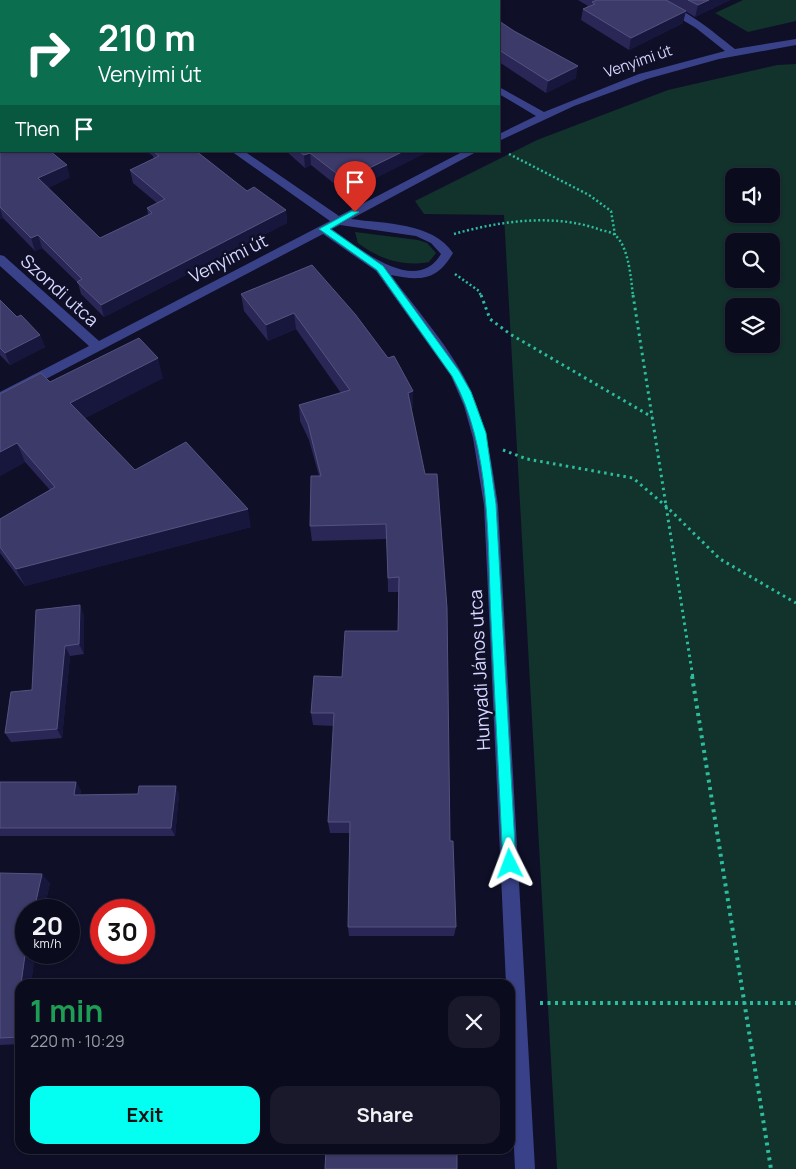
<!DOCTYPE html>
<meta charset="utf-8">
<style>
:root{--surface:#0b0b1e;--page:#19192b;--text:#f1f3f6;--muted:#9a9ba4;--line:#2b2b3c;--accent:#02fff1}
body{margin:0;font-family:Manrope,sans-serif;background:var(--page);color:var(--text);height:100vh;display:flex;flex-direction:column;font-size:19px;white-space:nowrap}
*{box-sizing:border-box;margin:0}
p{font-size:16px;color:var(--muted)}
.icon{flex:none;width:28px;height:28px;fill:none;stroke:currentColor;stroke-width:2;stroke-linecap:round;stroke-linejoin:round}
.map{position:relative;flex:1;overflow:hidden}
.details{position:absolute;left:15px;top:979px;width:500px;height:175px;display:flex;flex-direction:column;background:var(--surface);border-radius:15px;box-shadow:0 1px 4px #0004,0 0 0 1px var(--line)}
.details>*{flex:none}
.banner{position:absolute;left:0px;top:0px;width:500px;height:152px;box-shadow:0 1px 4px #0004,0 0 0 1px var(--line);background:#0b6e4f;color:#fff;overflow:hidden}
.buttons{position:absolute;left:725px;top:168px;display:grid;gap:10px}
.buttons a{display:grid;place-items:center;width:55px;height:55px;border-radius:10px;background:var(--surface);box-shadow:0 1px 4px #0004,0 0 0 1px var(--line);font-size:25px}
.speed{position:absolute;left:15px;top:899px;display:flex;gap:10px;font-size:25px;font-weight:700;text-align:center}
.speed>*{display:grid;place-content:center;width:65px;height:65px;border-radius:50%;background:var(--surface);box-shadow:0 1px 4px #0004,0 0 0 1px var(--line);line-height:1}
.speed small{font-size:12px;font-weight:400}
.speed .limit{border:8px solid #d22;background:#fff;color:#111}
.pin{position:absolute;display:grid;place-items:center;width:42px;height:42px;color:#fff;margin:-51px -21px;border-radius:50% 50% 50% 0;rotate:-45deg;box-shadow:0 0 5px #0007}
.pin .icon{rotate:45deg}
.me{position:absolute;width:55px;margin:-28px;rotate:357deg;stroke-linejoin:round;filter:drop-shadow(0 0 4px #0008)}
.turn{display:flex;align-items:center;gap:18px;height:105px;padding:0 15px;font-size:22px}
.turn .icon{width:65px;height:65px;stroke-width:2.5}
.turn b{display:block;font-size:35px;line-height:42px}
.then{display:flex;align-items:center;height:48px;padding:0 15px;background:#0003;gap:10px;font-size:19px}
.round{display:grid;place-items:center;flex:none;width:52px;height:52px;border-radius:15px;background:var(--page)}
.head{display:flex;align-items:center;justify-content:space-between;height:85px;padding:0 15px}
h1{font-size:30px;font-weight:700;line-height:38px;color:#1e9e55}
.primary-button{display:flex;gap:10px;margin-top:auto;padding:10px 15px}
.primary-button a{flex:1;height:58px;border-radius:15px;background:var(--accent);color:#111;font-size:20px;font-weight:700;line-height:58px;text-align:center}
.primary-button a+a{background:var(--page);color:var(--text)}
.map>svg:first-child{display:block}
.green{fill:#12322c;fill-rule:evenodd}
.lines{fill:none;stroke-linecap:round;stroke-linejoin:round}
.path-far2{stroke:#2cbd9e;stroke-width:2.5;stroke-dasharray:2 2.5;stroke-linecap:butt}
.path-far1{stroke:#2cbd9e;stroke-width:3;stroke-dasharray:2.5 4;stroke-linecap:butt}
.path{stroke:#2cbd9e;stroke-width:4;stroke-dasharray:3 4.5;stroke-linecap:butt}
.minor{fill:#394288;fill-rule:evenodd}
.wall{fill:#2a2757}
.shaded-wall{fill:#17163c}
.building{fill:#3c3a69;stroke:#545380}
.route{fill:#02fff1;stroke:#01a69d}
.labels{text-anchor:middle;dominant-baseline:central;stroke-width:5;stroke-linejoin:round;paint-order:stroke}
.far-street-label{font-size:15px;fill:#d6d7ff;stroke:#0f0f28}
.street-label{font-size:18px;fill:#d6d7ff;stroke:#0f0f28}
</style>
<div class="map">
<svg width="796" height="1169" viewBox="0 0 796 1169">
<rect width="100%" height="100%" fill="#0f0f28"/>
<path class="green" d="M743,0H796V21L748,32L715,13Z
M796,64V1169H557L504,215L424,214L415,201L537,140L668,90L777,65ZM734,176H771V214H734ZM734,241H771V279H734ZM734,306H771V344H734Z
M355,232L418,240L427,243L436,253L429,262C403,267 379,259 358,243Z"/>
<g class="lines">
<path class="path-far2" d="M509,154L589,195L611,211L615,235
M454,234C500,221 555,213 601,230C604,231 612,232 615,235C629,247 631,279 633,296
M455,274L479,291L481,296"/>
<path class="path-far1" d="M481,295L490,319L510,334L652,417
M633,295L693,678
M503,450L527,459L633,478L668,508L720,559L796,603"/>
<path class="path" d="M692,676L771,1169
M540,1003H796"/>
<path class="minor" d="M11,0H22L23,1H12Z
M256,0H276L277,1H257Z
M649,0C677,0 713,32 735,49L796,39V45L719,59L647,79L574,106L499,141V134L536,116L499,94V87L544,112L639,74L725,51L696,28Z
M231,151H244L339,216L464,151H478L351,219C385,224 432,222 453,253C437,281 420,281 391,275C417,311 453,350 471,391C487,427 492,466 498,505L535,1169H515L510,1067V984H506L484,505L473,438L464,406L451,376L376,271L323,234L0,403V392L89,346L0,266V255L4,256L99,341L330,221ZM340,225L416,236L431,243L441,254C416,297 358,247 332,229Z"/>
</g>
<path class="wall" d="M366,0H473V1H399L397,0L395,1H368Z
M578,0H730L695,17L682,9L683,23L629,50L581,20L583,9L588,6Z
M0,10L1,11V76L0,75Z
M499,21L576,78L546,93L499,62Z
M0,149L70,177L48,188L100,238L148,215L147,208L157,203L133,183L130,170L154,159L153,156L146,151H196L247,191L286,210L287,223L104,317L81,294L78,283L42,248L35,251L3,218L0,219Z
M286,151H429L346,193L311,165L305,168Z
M312,265L413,407L411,408L450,841L456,927L454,936H349L348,927L350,833H330L328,822L334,726L313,725L311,713L342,677L398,631L399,592H388L387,539L312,541L310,526L319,476L309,440L300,421L299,405L341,393L296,329L268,341L244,311L241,294Z
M0,300L17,317L40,335L45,347L10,365L0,355Z
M163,378L85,418L135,470L251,527L25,586L0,553V519L50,490L25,462L0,476V394L50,382Z
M84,615V654L70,656L62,738L11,742L5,733L32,690Z
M0,782H76L81,791L80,795L179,794L175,836H0Z
M0,873L50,883L44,910H26L35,952L31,984H20V1044L0,1045Z"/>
<path class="shaded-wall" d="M380,0H397L395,1H381Z
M709,0H730L695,17L698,5Z
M686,11L683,23L629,50L631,38Z
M578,66L576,78L546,93L548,81Z
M404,151H429L346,193L345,180Z
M310,153L311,165L305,168L304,155Z
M67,165L70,177L42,191L38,178Z
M0,209L3,218L0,219Z
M286,210L287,223L104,317L101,305Z
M38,235L42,248L35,251L31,238Z
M294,313L296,329L268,341L266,325Z
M40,335L45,347L10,365L5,353Z
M158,358L163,378L77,422L70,403Z
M413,391V407L408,409V393Z
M17,443L25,462L0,476V452Z
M248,509L251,527L25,586L16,569Z
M80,605L84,615V654L79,644Z
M65,646L70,656L62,738L57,729Z
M76,782L81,791L79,803L74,795Z
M176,786L179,794L175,836L171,828Z
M42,874L50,883L44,910H34Z
M26,948V952H35L31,984H21Z"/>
<path class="building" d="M127,0H142L143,1H124Z
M414,0H466L468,1H416Z
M597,0H666L686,11L631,38L583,9L595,4L592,2Z
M688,0H709L698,5Z
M0,10L1,11V66L0,65Z
M499,21L514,31L578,66L548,81L499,50Z
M1,148V151H50L67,165L38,178L100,238L152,213L147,208L165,199L130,170L159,156L153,151H196L247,191L254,187L286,210L101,305L77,282L82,279L38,235L31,238L0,207V149Z
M299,151H404L345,180L310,153L304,155Z
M312,265L355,314L388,358L394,356L413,391L408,393L425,474H437L447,608L450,841H453L456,927H348L350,822H328L334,713H311L314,676L342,677L345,631H398L399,577L388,578L386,524L310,526L311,476H321L308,424L299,405L350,390L294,313L266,325L241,294Z
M0,300L17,317L21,315L40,335L5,353L0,348Z
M139,338L158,358L70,403L135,470L186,442L248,509L16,569L0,547V519L55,487L17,443L0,452V394L41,373L50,382Z
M80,605L79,644L65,646L57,729L5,733L11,692L32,690L36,610Z
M0,782H76L74,795L138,794L139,786H176L171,828H0Z
M0,873L42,874L34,910H26V948L21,984H20L19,997H20V1037L0,1038Z
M301,979L448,983V984H300Z
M326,1149H457V1169H325Z"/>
<path class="route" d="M352,211L359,212L330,229L383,266L459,371L471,392L486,433L496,504L516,864L514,868L510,870L505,868L503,864C499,783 495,702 491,621C487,540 492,449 452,376L377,270L319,229Z"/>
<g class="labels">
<g class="far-street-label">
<text transform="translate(638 61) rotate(-19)">Venyimi út</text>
</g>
<g class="street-label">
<text transform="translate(228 258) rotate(-27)">Venyimi út</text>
<text transform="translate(60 290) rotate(42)">Szondi utca</text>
<text transform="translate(479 670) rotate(-93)">Hunyadi János utca</text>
</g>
</g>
</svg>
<div class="buttons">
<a><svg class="icon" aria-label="sound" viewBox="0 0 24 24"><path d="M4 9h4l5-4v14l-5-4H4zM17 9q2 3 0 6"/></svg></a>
<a><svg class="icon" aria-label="search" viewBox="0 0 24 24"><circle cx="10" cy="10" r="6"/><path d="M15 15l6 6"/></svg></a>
<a><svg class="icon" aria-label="layers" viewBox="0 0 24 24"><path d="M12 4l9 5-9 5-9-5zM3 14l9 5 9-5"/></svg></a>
</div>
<div class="speed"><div>20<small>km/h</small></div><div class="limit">30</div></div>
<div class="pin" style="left:355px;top:212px;background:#d93025"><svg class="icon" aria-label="arrive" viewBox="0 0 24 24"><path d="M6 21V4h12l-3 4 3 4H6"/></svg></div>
<svg class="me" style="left:510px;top:864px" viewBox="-20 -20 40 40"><path d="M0-17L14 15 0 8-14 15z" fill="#02fff1" stroke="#fff" stroke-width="4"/></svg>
<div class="banner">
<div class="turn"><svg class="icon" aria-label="right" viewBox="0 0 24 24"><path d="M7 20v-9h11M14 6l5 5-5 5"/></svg><div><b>210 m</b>Venyimi út</div></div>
<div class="then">Then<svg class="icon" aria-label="arrive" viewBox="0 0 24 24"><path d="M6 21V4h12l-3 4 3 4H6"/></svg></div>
</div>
<section class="details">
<div class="head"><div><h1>1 min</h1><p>220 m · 10:29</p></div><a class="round"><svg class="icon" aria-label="close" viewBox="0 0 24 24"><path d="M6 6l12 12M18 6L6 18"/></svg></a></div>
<div class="primary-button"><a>Exit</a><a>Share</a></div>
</section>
</div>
